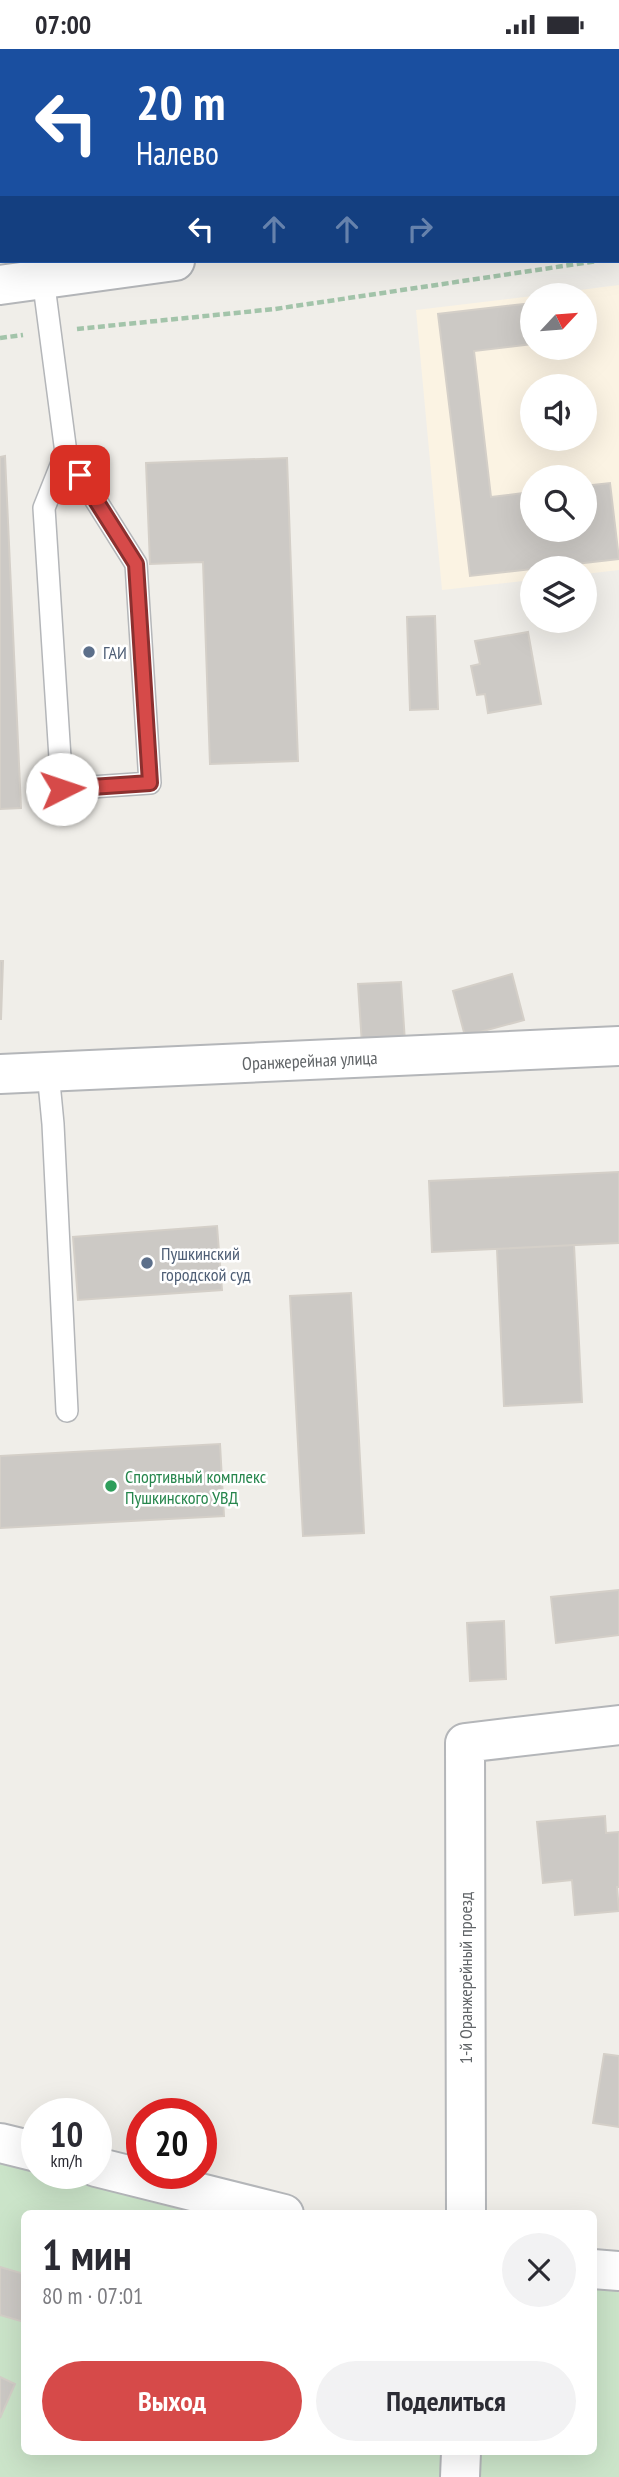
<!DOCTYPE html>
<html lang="ru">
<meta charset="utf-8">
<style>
:root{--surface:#fff;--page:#f2f2f3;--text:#2b2b33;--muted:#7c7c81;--accent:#d64a49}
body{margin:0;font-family:"PT Sans Narrow",sans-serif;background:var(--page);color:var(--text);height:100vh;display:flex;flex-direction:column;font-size:26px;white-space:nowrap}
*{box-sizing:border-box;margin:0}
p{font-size:23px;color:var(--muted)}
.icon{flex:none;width:38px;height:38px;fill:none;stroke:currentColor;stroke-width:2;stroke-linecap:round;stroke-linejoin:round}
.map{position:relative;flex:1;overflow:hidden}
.details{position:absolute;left:21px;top:2161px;width:576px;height:245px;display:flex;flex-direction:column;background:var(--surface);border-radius:10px;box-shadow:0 7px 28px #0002}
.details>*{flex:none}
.guide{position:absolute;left:0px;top:0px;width:620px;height:214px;box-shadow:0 7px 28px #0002;background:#1a4fa0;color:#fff;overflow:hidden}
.needle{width:46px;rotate:64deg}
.controls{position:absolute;left:520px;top:234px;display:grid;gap:14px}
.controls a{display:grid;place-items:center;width:77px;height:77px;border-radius:50%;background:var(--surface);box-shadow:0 7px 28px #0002;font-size:35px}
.speed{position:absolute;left:21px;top:2049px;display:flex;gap:14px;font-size:35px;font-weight:700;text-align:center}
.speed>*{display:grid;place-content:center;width:91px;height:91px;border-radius:50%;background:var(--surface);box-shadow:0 7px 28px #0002;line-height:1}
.speed small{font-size:18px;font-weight:400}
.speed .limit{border:10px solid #d22;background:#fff;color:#111}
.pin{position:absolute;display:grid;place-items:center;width:60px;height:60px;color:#fff;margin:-30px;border-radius:14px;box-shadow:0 4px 10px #0006}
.me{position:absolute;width:77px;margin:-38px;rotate:86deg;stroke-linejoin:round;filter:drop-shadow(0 0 5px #0008)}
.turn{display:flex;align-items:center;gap:24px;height:147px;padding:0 21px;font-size:32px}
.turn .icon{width:91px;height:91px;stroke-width:2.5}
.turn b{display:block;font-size:49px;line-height:60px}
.lanes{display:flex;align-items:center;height:66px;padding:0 21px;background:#0003;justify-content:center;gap:35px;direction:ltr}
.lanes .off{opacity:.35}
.round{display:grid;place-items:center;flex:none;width:74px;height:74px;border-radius:37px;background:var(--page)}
.headline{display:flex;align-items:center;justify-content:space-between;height:119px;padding:0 21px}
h1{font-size:42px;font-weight:600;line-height:52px}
.cta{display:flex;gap:14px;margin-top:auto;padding:14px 21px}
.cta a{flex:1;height:80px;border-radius:42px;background:var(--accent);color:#fff;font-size:28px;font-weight:600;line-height:80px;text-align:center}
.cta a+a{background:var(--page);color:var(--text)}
.status{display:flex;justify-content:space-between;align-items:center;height:49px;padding:0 35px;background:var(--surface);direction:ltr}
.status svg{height:19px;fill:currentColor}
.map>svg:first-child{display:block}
.commercial{fill:#fbf3e3;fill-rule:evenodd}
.green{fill:#cbe4c9}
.building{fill:#ccc9c5;stroke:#d4cfc8;stroke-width:2}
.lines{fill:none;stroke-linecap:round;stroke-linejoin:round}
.service-casing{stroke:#b4b6b9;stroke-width:24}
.minor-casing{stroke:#b4b6b9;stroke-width:42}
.tertiary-casing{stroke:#b4b6b9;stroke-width:42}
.path{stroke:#a3c4aa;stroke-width:4.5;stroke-dasharray:7 3.5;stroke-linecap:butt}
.service{stroke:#fff;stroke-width:21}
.minor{stroke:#fff;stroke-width:38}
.tertiary{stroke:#fff;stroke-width:38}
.rail{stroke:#b4b5b5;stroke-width:5;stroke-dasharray:2 9;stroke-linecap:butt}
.route-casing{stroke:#8b302f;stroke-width:18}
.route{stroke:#d64a49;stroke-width:12}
.service-dot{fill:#5c6f8a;stroke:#fff;stroke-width:2.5}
.leisure-dot{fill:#2e9e5b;stroke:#fff;stroke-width:2.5}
.labels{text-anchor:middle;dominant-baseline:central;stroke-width:5;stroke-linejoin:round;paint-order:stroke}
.service-label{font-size:18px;fill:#4e5e75;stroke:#fff;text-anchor:start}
.street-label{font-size:18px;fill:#606467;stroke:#fff}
.leisure-label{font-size:18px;fill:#27864d;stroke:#fff;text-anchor:start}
</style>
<div class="status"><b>07:00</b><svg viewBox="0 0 49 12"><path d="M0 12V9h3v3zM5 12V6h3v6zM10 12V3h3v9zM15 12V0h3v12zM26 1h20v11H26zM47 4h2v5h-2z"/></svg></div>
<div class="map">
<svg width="619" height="2428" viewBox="0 0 619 2428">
<rect width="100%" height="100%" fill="#f0eee9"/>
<path class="commercial" d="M619,236V521L585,525L584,520H532V531L442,541L416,261L532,247V299H584V247H533ZM532,338H584V390H532ZM532,429H584V481H532Z"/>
<path class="green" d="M0,2113L37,2122V2124L47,2125L215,2165H24V2403H593V2232L619,2234V2428H0Z"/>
<path class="building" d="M532,254V295L474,302L491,448L532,443V481H584V437L610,434L619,510L470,527L438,265Z
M5,407L21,759L0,760V408Z
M287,409L298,712L210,715L203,513L150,515L146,414Z
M435,567L438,660L410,661L407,568Z
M528,583L541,655L488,664L485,645L477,646L471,617L480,615L475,592Z
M0,912H3L1,970H0Z
M512,925L524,971L465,987L453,942Z
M401,933L405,993L362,996L358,935Z
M619,1123V1194L432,1203L429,1132Z
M217,1177L222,1241L78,1251L73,1188Z
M574,1196L582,1353L504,1357L497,1200Z
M351,1244L364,1484L303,1487L290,1247Z
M220,1395L224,1467L0,1479V1407Z
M619,1541V1586L556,1594L551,1548Z
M504,1572L506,1630L470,1632L467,1574Z
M605,1767L606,1784L619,1783V1838H617L619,1862L575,1866L572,1831L543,1834L537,1773Z
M604,2005L619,2007V2078L593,2074Z
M0,2218L24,2225V2273L0,2266Z
M0,2328L15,2335L0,2369Z"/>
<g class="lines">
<defs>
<path id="service" d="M43,229L66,404L136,515L150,734L62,740L44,459L66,404
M48,1023L53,1075L67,1362"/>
<g id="minor">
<path id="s1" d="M0,1025L619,997"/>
<path d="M0,2094L37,2103"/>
<path d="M96,2118L284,2165"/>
<path d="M466,2165L465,1694L619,1676"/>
<path d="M593,2220L619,2222"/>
<path d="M460,2428L461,2403"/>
</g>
<path id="tertiary" d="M618,152H619
M0,236L175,212"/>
</defs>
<use href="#service" class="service-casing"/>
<use href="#minor" class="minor-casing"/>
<use href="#tertiary" class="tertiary-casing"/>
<path class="path" d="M618,209L619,208
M77,280L275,260L597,212
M0,289L23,286"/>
<use href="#service" class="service"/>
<use href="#minor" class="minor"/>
<use href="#tertiary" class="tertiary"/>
<path class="rail" d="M504,2L517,0
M618,28H619
M618,51H619
M0,69H2
M618,87H619
M0,121H2
M0,143H2
M0,187H2"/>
</g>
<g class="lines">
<defs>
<path id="route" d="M62,740L150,734L136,515L80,426"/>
</defs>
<use href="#route" class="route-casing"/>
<use href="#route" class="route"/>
</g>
<g class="service-dot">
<circle cx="89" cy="603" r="7"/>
<circle cx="147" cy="1214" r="7"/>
</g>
<circle class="leisure-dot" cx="111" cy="1437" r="7"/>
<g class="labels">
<g class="service-label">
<text x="103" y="603">ГАИ</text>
<text x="161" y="1204">Пушкинский<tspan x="161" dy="21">городской суд</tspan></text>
</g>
<g class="street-label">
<text stroke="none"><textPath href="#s1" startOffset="310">Оранжерейная улица</textPath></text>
<text transform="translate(465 1929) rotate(-90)">1-й Оранжерейный проезд</text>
</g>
<g class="leisure-label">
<text x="125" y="1427">Спортивный комплекс<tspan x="125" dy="21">Пушкинского УВД</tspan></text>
</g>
</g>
</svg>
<div class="controls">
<a><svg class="needle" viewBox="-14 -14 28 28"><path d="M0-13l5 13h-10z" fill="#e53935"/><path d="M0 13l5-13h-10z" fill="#7c7c81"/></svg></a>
<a><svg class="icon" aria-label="sound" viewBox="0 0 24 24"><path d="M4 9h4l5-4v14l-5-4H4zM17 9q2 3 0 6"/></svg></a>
<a><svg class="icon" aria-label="search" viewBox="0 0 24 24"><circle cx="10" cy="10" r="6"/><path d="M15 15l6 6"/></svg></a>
<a><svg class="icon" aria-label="layers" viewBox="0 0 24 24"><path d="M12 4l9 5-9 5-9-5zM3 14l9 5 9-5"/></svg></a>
</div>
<div class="speed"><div>10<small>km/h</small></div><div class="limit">20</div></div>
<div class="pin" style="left:80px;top:426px;background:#d93025"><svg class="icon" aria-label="arrive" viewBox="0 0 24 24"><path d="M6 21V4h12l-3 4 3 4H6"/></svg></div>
<svg class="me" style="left:62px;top:740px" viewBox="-20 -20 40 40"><circle r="19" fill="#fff"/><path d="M0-13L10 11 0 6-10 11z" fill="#d64a49"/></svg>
<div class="guide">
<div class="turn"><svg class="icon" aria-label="left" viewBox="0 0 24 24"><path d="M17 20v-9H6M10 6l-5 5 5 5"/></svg><div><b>20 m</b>Налево</div></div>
<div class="lanes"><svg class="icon" aria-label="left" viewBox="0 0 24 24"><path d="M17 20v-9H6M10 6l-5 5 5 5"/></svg><svg class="icon off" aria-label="ahead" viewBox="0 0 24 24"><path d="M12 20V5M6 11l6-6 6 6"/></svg><svg class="icon off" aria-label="ahead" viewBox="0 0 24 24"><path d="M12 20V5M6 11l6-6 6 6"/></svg><svg class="icon off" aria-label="right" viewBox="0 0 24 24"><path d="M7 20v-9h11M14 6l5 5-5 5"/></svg></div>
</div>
<section class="details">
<div class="headline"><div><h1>1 мин</h1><p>80 m · 07:01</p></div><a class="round"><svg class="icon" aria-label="close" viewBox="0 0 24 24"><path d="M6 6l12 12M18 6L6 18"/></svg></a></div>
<div class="cta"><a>Выход</a><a>Поделиться</a></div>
</section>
</div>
